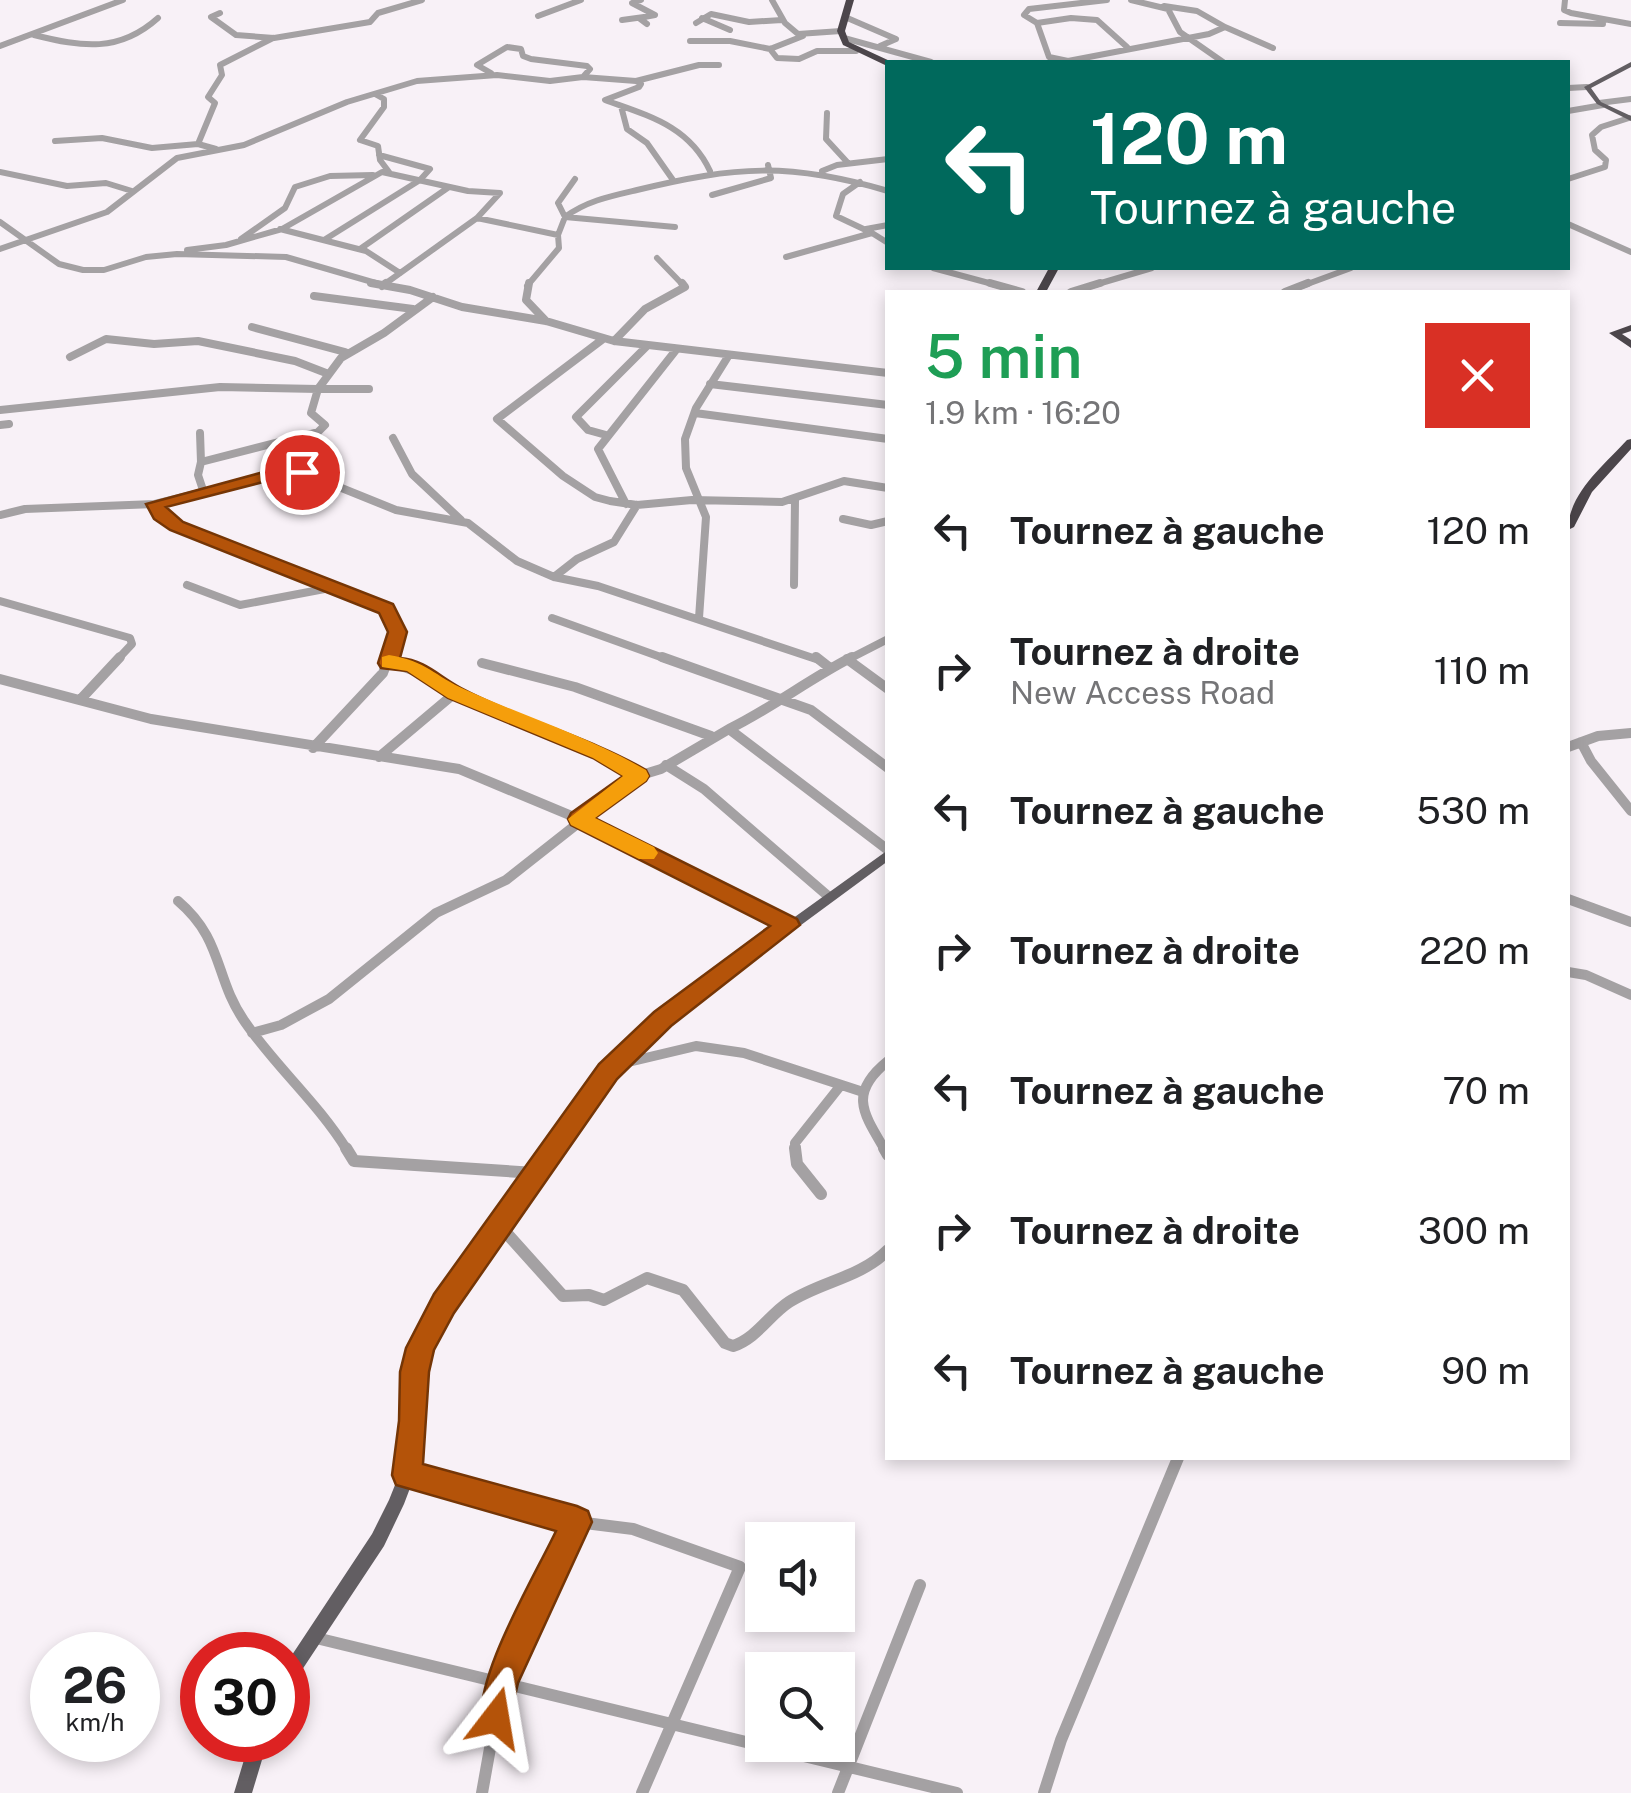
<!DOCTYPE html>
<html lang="fr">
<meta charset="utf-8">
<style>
:root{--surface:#fff;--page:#f6f6f6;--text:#202124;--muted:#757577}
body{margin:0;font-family:"Public Sans",sans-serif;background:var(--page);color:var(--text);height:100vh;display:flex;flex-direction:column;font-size:38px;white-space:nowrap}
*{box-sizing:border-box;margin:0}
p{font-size:32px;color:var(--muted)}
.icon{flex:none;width:55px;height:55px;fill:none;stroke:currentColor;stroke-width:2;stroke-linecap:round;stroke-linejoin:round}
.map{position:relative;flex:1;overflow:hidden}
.details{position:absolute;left:885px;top:290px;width:685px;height:1170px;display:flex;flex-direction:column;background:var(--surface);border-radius:0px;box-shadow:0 5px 15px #0003}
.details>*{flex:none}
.hud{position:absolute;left:885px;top:60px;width:685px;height:210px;border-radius:0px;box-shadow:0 5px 15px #0003;background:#00695c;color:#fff;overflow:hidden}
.controls{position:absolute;left:745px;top:1522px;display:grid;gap:20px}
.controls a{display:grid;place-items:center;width:110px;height:110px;border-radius:0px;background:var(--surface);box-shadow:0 5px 15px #0003;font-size:50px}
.speed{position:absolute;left:30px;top:1632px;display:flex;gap:20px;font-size:50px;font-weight:700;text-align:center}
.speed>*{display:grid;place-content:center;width:130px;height:130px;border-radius:50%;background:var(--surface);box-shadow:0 5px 15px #0003;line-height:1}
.speed small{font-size:25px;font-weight:400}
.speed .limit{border:15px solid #d22;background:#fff;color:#111}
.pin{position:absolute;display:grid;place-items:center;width:85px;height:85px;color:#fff;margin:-42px;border:5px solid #fff;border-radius:50%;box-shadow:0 2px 10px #0007}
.me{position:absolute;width:110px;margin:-55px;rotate:14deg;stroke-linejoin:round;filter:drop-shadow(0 0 8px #0008)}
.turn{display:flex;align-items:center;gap:35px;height:210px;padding:0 40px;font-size:45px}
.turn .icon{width:130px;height:130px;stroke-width:2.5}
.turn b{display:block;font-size:70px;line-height:85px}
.round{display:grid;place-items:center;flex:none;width:105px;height:105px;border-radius:0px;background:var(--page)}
.overview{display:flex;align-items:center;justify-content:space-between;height:170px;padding:0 40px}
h1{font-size:60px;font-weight:600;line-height:75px;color:#1e9e55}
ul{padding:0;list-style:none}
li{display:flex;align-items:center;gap:30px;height:140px;padding:0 40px}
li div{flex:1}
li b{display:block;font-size:38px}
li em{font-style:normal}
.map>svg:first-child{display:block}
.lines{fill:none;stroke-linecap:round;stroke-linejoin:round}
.minor-far3{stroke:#a4a1a3;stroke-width:6}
.minor-far2{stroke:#a4a1a3;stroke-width:8}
.minor-far1{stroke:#a4a1a3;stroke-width:10}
.minor{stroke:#a4a1a3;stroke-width:12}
.major{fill:#625e62;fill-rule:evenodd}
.highway{fill:#4c464b;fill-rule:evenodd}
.route{fill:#b45309;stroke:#753606;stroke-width:2.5}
.slow{fill:#f59e0b}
</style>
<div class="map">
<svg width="1631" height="1793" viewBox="0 0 1631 1793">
<rect width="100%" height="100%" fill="#f8f1f7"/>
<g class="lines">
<path class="minor-far3" d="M641,0L632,3L655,15L639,18L647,24
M772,0L785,23L798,34L841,31
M1107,0L1029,9L1024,15L1037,23L1049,57L1068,61L1209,34L1225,27L1197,11L1164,6
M1131,0L1168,9L1180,32L1223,62
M1565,0L1564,10L1571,13L1631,24
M220,13L211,17L236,35L274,38L370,22L378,13L422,0
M538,16L581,0
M845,17L896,39L880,46
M702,18L730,30
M622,20L644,17
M696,23L711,14L749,22L782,20
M1037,23L1071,18L1097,20L1127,47
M1560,23L1603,24
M1225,27L1273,48
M34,35C82,47 119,53 158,18
M844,38L931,62
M690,41H730L770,49L803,36
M0,46L123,0
M770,49L777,58L799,59L817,51H856
M491,73L477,65L507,47L521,49L523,56L531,59L587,66L590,69L583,77
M636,81L699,65H719
M1568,88L1587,87
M375,94L384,99V107L360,140L378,146L380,160L389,172
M1599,103L1631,99
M621,106L627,129L647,143L673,180
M1568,111L1603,105
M827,113L826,139L848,163
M55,141L102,138L152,148L198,144L216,149
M198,144L215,103L208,97L222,75L220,65L273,38
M822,171L837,165L888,159
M0,172L67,186L106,183L132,191
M575,179L558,203L565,217L675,227
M1568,179L1605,167L1606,160L1595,150L1592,135L1601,127L1629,118
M860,182L843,194L836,216L872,233
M712,195L771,178L768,165
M477,218L558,235
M0,222L59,264L83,270H104L146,257L177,254L286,257L386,286
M1568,224L1631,252
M280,229L366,251L400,273
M866,229L888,225
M241,239L285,208L295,187L330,176L373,175
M324,240L420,180L430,169L379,155
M0,249L107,212L177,158L244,145L347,102L417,81L497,75L550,81L583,77L636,81L641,84L639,87L605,100C649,116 689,126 710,171
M360,249L449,187
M187,250L226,245L282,229L382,172L468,191L500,193L477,218L382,286
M786,257L872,233L888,243
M657,258L684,286
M933,268L1000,286
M527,286L559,248L558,235L565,217C586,201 611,196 637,190C736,166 789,162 888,191
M1091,286L1152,268
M1302,286L1351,268"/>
<path class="minor-far2" d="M371,283L410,290L462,307L546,321L614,341L888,373
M529,283L526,300L546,321
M990,283L1022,292
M382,286L386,283
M1071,292L1100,283
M1285,292L1308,283
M314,296L413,309
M252,327L345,352
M603,339L497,419L563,476L595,497L610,501L637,505L692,500L782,502L844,481L888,488
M614,341L645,309L685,287L682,283
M70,357L106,339L154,344L198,341L295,361L326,373
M710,384L888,405
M0,410L220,387L318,389L341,358L384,333L433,297
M695,413L888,439
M0,425L9,424
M200,433L201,462
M606,435L588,430L576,417L646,347
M393,438L412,474L461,520
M204,493L198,475L201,462L318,432L325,425L311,413L318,389H369
M155,504L161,515L177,526L386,609L398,632L388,660
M626,504L598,449L676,350
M0,515L25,509L155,504L271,475L302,472L396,510L468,523L517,561L554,577L598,586L819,660
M843,519L871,525L888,521
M554,577L577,559L614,542L637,505
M187,585L240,605L335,587
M794,585L795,500
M0,601L130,638L132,644L117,660
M552,618L669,660
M699,618L706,517L686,468L685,439L696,408L729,355
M847,660L888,639"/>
<path class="minor-far1" d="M662,657L811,710L888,768
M816,657L830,668
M852,657C809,679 772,708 729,729L888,850
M847,659L888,689
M388,663C418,668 439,685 466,698C523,725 583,745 638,776L661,769L729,729
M482,663L575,687L711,736
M0,679L151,719L459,769L579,819L789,925
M80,700L120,657
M1581,742L1591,761L1631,811
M1568,747L1598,736L1631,733
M313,748L383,673L389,657
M379,757L455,693
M666,765L704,789L828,896
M1568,899L1631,922
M178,901C224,940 214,978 245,1022C276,1067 318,1103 347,1150
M1568,972L1586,975L1631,995
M252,1033L281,1025L329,999L436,913L506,880L638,776
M620,1064L696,1046L744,1053L860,1091
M796,1150L795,1143L841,1085
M885,1150C863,1113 848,1093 888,1061"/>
<path class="minor" d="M346,1148L354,1161L535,1173
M795,1148L797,1164L821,1194
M884,1148L888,1155
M501,1227L563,1296L589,1295L604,1300L647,1278L683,1290L725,1343L733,1346C757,1338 769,1315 789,1302C822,1281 860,1278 888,1250
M407,1475L577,1522L633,1529L740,1567L642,1793
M312,1637L957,1793
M482,1793L502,1681L577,1522
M838,1793L920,1585
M1044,1793L1061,1740L1178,1458"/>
<path class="major" d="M1631,62V67L1591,88L1601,102L1631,116V121L1597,104L1584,87Z
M888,850V861L668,1023L593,1100L506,1232L449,1309L428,1349L423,1373L422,1421L415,1475L404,1504L384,1546L294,1682L288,1685V1661L372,1534L389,1500L399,1475L406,1421L407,1373L415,1343L439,1299L496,1222L583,1092L658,1015Z
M250,1740H268L252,1793H234Z"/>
<path class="highway" d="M846,0H854L845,31L849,42L892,62L885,65L843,45L837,31Z
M1049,268H1059L1046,292H1036Z
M1631,325V331L1622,334L1631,340V348L1609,333Z
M1631,439V449L1592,492L1574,527L1568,530C1568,494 1604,465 1627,440Z"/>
</g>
<path class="route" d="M302,467L311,472L308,476L271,480L166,507L183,522L393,604L407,632L400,658C425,660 440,677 461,688C521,720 587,736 646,770L649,776L646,781L595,818L797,919L800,925L671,1026L617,1079L454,1313L434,1350L429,1372L423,1464L577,1506L588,1511L592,1522L518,1683L507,1730L496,1735L484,1730C467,1688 536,1574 556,1531L396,1485L392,1475L399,1421L400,1372L406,1348L434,1294L599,1064L654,1012L770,926L571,825L568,819L571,813L623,776L593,758L448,698L407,671L381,668L378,663L388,632L379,613L170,530L154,519L146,504L271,470Z"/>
<path class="slow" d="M389,655C427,661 434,676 466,690C526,717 589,737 646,770L649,776L646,781L595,818L654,847L658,853L654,859H639L571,825L568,819L623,776L593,758L448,698L407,671L382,667V657Z"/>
</svg>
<div class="controls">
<a><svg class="icon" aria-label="sound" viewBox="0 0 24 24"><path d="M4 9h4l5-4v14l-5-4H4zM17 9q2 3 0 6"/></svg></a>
<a><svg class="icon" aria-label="search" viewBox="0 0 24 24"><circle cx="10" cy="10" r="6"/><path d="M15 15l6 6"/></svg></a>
</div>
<div class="speed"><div>26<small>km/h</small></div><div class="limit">30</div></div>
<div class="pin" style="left:302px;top:472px;background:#d93025"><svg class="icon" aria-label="arrive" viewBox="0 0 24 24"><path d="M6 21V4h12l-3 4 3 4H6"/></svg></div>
<svg class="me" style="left:496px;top:1718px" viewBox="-20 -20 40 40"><path d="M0-17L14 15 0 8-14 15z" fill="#b45309" stroke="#fff" stroke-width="4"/></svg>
<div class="hud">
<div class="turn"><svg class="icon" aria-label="left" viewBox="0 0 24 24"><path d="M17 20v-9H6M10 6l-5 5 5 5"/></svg><div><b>120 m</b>Tournez à gauche</div></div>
</div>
<section class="details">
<div class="overview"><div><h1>5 min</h1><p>1.9 km · 16:20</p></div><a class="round" style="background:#d93025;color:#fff"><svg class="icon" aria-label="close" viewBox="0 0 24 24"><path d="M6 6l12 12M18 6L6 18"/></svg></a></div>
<ul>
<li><svg class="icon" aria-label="left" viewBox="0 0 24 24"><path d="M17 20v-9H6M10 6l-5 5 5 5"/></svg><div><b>Tournez à gauche</b></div><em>120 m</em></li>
<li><svg class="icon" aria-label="right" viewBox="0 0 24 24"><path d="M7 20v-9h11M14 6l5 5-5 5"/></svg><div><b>Tournez à droite</b><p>New Access Road</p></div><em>110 m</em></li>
<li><svg class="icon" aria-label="left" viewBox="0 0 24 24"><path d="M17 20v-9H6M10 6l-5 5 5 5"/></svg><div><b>Tournez à gauche</b></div><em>530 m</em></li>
<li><svg class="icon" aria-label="right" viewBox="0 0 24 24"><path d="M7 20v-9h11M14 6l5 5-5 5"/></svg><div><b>Tournez à droite</b></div><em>220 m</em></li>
<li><svg class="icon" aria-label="left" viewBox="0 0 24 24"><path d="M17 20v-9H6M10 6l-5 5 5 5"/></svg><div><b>Tournez à gauche</b></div><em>70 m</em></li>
<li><svg class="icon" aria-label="right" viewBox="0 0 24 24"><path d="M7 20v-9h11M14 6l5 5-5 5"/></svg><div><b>Tournez à droite</b></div><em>300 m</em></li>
<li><svg class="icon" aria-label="left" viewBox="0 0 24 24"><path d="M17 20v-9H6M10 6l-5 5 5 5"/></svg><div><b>Tournez à gauche</b></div><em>90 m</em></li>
</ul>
</section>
</div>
